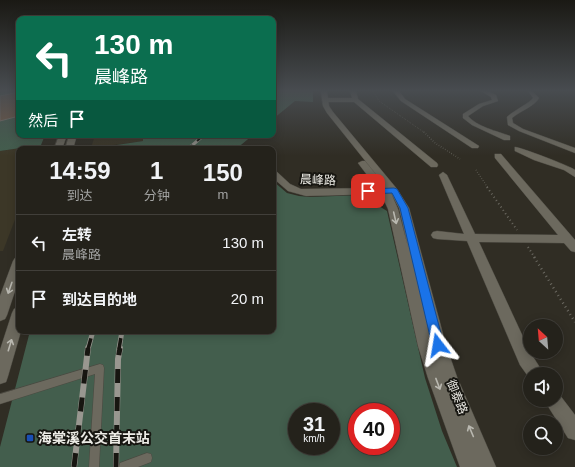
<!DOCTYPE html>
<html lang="zh">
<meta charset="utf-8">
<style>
:root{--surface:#24221b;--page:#2c2a24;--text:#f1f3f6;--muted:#a3a4a3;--line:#413f3a}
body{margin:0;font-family:Arial,"Noto Sans SC",sans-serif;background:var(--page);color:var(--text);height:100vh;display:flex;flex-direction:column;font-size:15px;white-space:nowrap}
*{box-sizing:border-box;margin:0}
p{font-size:13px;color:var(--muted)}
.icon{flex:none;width:22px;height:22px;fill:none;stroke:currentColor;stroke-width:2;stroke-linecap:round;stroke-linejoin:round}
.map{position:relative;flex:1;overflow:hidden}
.panel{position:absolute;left:16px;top:146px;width:260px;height:188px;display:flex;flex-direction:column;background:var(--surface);border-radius:8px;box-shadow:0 2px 10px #0003,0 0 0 1px var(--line)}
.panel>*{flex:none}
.hud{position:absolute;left:16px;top:16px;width:260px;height:122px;border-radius:8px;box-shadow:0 2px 10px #0003,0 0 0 1px var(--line);background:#0b6e4f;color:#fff;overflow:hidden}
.needle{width:26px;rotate:334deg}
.tools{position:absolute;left:523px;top:319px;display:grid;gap:8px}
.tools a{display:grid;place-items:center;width:40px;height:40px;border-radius:50%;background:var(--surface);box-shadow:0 2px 10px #0003,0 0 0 1px var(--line);font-size:20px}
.speed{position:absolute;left:288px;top:403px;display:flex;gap:8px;font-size:20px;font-weight:700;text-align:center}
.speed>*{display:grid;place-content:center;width:52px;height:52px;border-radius:50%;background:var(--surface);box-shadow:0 2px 10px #0003,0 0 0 1px var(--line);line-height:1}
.speed small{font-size:10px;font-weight:400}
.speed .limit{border:6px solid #d22;background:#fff;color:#111}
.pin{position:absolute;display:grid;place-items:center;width:34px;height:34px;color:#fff;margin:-17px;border-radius:8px;box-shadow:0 2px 6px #0006}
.me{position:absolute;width:44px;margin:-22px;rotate:346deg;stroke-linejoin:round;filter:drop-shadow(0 0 3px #0008)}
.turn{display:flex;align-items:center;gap:14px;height:84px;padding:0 12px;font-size:18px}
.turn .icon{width:52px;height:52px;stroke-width:2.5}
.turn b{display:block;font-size:28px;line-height:34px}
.then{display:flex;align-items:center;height:38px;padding:0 12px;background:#0003;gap:8px;font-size:15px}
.eta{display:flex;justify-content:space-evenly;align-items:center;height:68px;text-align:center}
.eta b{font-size:24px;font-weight:800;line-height:28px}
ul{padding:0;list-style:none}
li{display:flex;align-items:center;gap:12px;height:56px;padding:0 12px;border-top:1px solid var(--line)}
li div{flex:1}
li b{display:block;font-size:15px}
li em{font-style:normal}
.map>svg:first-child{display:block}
.built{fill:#3c3727}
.green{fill:#435e4d;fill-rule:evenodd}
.building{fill:#785b45;stroke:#81776f}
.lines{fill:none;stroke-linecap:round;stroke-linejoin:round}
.service-casing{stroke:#4b4941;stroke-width:1}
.minor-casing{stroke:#4b4941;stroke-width:1}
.tertiary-casing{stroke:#4b4941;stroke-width:1}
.secondary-casing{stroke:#4b4941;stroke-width:1}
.path-far3{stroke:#6b6961;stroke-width:1;stroke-dasharray:0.5 1.5;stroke-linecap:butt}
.path-far2{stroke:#6b6961;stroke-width:1.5;stroke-dasharray:0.5 2;stroke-linecap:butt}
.path-far1{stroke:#6b6961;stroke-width:2;stroke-dasharray:1 3;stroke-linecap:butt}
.path{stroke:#6b6961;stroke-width:2.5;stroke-dasharray:1 3.5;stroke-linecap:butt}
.service{fill:#6c695e;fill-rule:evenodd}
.minor{fill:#6c695e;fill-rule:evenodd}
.tertiary{fill:#6c695e;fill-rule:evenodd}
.secondary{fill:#6c695e;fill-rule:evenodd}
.rail-far2-casing{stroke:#999790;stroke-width:3}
.rail-far1-casing{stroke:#999790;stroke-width:5}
.rail-casing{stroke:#999790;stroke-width:6}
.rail-far2{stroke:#171611;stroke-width:2;stroke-dasharray:6;stroke-linecap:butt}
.rail-far1{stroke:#171611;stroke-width:3.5;stroke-dasharray:11;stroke-linecap:butt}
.rail{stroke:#171611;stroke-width:5;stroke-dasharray:14;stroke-linecap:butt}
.oneway{stroke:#b9b8b0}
.route{fill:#1a73e8;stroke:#114b97}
.transit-dot{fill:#1a4fb4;stroke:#171611;stroke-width:1.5}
.labels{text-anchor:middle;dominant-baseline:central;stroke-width:4;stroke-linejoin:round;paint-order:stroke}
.street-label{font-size:12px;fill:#edece6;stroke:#171611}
.near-poi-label{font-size:14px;font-weight:bold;fill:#edece6;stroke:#171611;text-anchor:start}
</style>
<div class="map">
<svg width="575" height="467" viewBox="0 0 575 467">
<rect width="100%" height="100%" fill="#302d24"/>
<path class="built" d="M95,135H143L144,141L91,148Z
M41,145L40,149H19V209L3,251H0V151Z"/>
<path class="green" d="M0,91H19V135H45L41,145L0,151Z
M273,91H313V102L295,101L273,119Z
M143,135H253L236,149H90L143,141Z
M273,181L287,193L299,196L310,197L361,195L387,211L425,378L442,431L457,467H0V447L30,331H273ZM297,412H331V446H297ZM357,412H391V446H357Z"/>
<path class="building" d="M19,92V116L0,121V96Z"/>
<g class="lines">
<defs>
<path id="service" d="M100,364L103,365L104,368L99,467H89L95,374L0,404V394Z
M147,453L151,454L152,458L151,462L138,467H119L120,463Z"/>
<path id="minor" d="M350,91H356L358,99L437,163L438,165L437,167H431L354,102H325L322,100L325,98H352Z
M393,91H399L405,99L479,146L478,148H472L401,101Z
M481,91H488L496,95L498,101L483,106L468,116C477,127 497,131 510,136V140H504L472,125L463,118V114L479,104L492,100L491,97Z
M528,91H532L539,98C535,106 520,111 512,118L513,123L523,129L575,148V153L519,131L508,125L507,117C513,111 530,103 533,98Z
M515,147C520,147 570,166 575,170V177L564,170L534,160L515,151Z
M495,154H501L575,240V252L571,251L564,243L479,242L530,352L544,374H530V379L520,365L467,241L437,239L433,238L431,235L433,232L437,231L464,234L439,175L443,172L447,175L475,234L558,235L495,158Z
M556,393L559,394L575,415V440L568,438L544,400H556Z"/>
<path id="tertiary" d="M321,91H327L329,106L333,112L397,189L409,208L446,345L457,377L496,467H460L428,378L418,346L388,209L381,194L306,196L288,191L273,178V170L276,171L290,184L301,189L377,188L358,163L362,161H365L387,188L327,113L323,106ZM391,193L399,208L408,247L398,209Z"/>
<path id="secondary" d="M59,135H67L62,149H54Z
M69,135H77L73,149H65Z
M19,257V279L7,315L5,319L0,321V296L13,261L15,258Z
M19,307V331H21L8,376L6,382L0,384V350L12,313L14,309Z"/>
</defs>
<use href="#service" class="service-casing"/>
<use href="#minor" class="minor-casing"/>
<use href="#tertiary" class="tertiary-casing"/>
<use href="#secondary" class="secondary-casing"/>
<path class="path-far3" d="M373,91L379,101L425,133"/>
<path class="path-far2" d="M424,132L435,143L460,159
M476,170L488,188"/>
<path class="path-far1" d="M487,187L517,230
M528,247L535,258"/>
<path class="path" d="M534,257L575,322"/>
<use href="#service" class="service"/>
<use href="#minor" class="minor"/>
<use href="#tertiary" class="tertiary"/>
<use href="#secondary" class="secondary"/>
<defs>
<path id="rail-far2" d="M188,149L204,135"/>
<path id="rail-far1" d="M88,349L93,331
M119,349L122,331"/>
<path id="rail" d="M74,467L88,348
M116,467L118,359L120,348"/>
</defs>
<use href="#rail-far2" class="rail-far2-casing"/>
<use href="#rail-far1" class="rail-far1-casing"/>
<use href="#rail" class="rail-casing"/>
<use href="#rail-far2" class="rail-far2"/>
<use href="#rail-far1" class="rail-far1"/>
<use href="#rail" class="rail"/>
</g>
<defs><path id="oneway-shaft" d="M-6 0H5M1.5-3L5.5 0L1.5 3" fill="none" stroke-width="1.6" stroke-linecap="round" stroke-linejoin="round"/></defs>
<g class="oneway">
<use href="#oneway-shaft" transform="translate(395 218) rotate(77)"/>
<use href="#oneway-shaft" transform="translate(10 288) rotate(109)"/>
<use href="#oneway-shaft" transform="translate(10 345) rotate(-73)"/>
<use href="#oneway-shaft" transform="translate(438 384) rotate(69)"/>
<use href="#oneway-shaft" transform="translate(471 431) rotate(-113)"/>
</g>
<linearGradient id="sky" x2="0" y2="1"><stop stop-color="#1a1914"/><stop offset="0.58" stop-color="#484c50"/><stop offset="1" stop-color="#484c50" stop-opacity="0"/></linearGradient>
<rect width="575" height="156" fill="url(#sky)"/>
<path class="route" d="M394,188L397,189L408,208L444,345L442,349L438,351L434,349L432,345L400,208L392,193L368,194L364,191L368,189Z"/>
<rect class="transit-dot" x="26" y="434" width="8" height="8" rx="2"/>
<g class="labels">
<g class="street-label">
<text transform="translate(318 180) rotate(2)">晨峰路</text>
<text transform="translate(457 397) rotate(68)">御泰路</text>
</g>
<g class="near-poi-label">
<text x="38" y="438">海棠溪公交首末站</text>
</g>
</g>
</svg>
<div class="tools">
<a><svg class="needle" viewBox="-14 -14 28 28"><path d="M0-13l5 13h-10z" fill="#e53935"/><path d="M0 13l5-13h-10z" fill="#a3a4a3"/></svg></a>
<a><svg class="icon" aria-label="sound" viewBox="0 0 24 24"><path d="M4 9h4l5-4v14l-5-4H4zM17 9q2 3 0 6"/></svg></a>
<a><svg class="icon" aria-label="search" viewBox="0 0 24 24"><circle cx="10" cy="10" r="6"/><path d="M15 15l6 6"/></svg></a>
</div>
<div class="speed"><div>31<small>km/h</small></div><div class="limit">40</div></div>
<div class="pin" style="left:368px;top:191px;background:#d93025"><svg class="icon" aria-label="arrive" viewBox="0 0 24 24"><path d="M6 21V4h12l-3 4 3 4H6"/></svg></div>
<svg class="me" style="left:438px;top:345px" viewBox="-20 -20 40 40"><path d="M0-17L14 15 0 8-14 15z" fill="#1a73e8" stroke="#fff" stroke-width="4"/></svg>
<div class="hud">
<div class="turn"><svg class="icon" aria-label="left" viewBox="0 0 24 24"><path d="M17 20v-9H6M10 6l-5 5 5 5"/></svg><div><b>130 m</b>晨峰路</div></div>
<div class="then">然后<svg class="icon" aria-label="arrive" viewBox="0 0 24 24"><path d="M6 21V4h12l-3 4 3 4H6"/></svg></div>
</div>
<section class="panel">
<div class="eta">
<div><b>14:59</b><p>到达</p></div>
<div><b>1</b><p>分钟</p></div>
<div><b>150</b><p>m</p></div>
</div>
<ul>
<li><svg class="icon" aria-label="left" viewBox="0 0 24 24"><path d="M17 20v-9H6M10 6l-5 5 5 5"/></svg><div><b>左转</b><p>晨峰路</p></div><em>130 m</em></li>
<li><svg class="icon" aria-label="arrive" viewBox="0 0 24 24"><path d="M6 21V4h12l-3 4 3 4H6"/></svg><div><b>到达目的地</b></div><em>20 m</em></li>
</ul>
</section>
</div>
